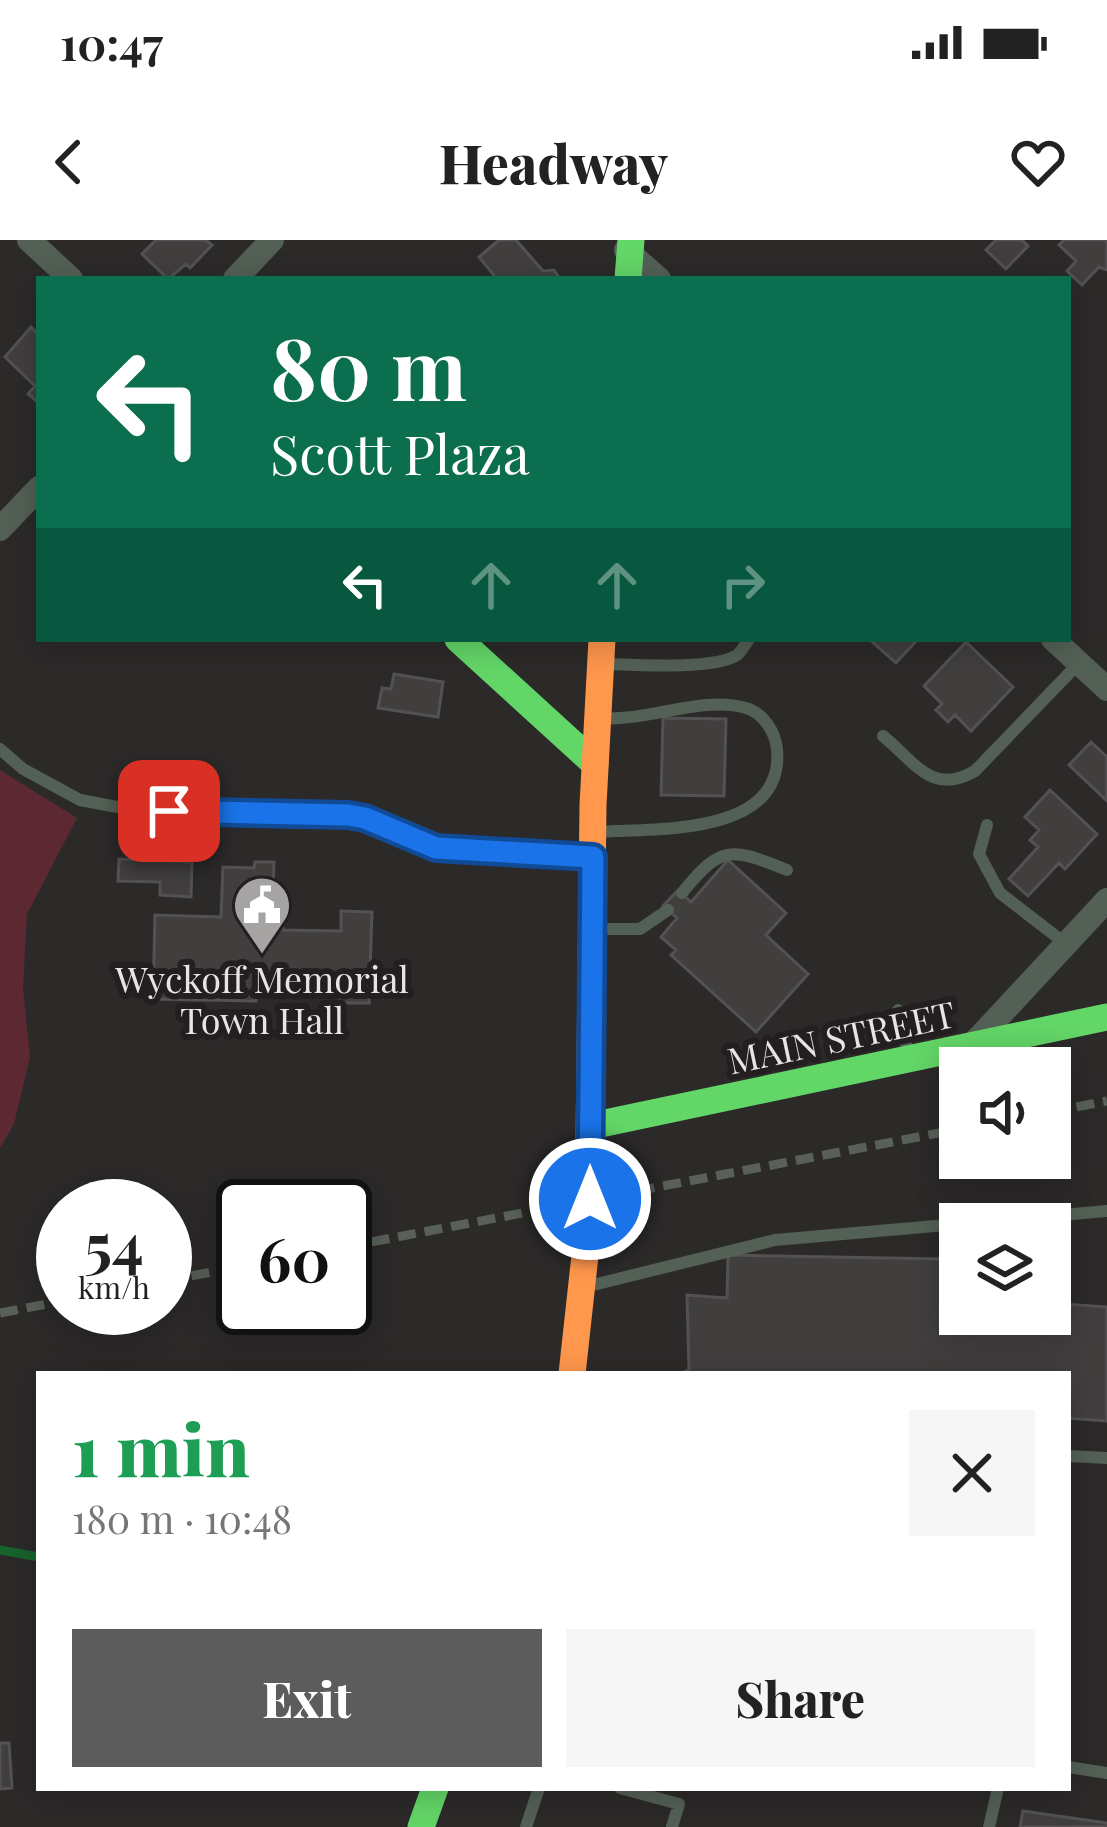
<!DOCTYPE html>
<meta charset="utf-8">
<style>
:root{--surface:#fff;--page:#f6f6f6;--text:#222;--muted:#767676;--accent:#5d5c5c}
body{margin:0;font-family:"Playfair Display",serif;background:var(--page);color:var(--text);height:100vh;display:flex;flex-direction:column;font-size:45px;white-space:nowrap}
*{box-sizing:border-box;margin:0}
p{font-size:39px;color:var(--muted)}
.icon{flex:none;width:66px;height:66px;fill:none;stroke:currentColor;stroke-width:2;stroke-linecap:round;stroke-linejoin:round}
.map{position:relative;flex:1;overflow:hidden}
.drawer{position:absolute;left:36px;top:1131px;width:1035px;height:420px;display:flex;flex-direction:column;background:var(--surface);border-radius:0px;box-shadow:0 6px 30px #0003}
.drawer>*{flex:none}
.guide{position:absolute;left:36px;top:36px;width:1035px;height:366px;border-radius:0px;box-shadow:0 6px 30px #0003;background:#0b6e4f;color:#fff;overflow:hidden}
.controls{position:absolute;left:939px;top:807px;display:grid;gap:24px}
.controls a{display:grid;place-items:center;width:132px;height:132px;border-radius:0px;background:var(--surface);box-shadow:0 6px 30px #0003;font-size:60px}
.speed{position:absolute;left:36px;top:939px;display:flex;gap:24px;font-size:60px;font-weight:700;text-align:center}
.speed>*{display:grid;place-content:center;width:156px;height:156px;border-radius:50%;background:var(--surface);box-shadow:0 6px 30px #0003;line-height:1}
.speed small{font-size:30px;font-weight:400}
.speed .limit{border:6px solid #111;border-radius:18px;background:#fff;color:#111}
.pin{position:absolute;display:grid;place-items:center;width:102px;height:102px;color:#fff;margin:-51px;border-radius:24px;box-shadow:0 6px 18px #0006}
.me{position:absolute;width:132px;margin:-66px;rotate:0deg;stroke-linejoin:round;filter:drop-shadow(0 0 9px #0008)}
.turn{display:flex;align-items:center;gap:42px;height:252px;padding:0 36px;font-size:54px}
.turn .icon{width:156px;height:156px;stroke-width:2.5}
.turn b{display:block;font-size:84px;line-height:102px}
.lanes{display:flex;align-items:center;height:114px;padding:0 36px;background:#0003;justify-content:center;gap:60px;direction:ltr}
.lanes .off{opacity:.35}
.round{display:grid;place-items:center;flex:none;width:126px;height:126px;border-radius:0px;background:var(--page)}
.headline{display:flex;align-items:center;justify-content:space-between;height:204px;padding:0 36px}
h1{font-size:72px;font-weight:800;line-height:90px;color:#1e9e55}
.cta{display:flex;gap:24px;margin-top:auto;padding:24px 36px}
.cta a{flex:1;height:138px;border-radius:0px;background:var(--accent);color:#fff;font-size:48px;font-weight:800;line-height:138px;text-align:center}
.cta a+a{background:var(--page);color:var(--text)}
.status{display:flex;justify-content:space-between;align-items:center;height:84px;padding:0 60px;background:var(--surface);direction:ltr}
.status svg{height:33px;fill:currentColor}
header{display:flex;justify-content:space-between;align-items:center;height:156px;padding:0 36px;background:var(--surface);font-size:54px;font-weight:800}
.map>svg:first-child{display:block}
.green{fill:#5c2932}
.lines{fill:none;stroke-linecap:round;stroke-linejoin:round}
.stream{stroke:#17632c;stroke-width:9}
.building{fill:#413e3e;stroke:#535151;stroke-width:3}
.lane{stroke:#536055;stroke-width:12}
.street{stroke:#536055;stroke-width:24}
.fast{stroke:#63d668;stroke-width:27}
.slow{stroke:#ff974d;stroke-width:27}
.rail{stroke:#586059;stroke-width:9;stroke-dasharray:18 9;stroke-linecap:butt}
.route-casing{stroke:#114b97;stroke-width:30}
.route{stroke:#1a73e8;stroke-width:21}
.labels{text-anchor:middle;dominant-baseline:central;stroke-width:12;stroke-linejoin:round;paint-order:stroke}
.poi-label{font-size:36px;fill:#e7e4e4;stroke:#231e1f}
.street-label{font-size:36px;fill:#e7e4e4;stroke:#231e1f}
</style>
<div class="status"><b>10:47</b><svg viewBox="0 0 49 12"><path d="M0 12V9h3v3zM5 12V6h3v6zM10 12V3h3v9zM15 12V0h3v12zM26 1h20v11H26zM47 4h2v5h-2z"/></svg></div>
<header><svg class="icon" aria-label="back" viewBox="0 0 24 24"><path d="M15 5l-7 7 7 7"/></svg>Headway<svg class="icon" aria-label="heart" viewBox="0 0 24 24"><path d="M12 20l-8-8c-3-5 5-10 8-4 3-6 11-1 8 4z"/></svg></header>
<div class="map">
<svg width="1107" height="1587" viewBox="0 0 1107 1587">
<rect width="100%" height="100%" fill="#2c2929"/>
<path class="green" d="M0,530L77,578L27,674L23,748L30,817L14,884L0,908Z"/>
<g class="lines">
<path class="stream" d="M0,1310L39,1317"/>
</g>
<path class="building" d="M156,0H206L212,5L190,28L186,24L168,39L142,14Z
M499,0H516L543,31L554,30L560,39H497L479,17Z
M996,0H1022L1028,6L1006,29L986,10Z
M1064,0H1107V30L1099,27L1082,45L1067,31L1076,21L1059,5Z
M31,87L39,95V163L28,154L35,146L5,117Z
M869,399H918L896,423Z
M966,402L1013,447L971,491L955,475L948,482L936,470L942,464L924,446Z
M394,434L443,442L438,477L378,468L382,448L391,449Z
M663,478L726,479L724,556L661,555Z
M1091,502L1107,517V561L1069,525Z
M1050,550L1097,594L1065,629L1059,623L1028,656L1009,639L1038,607L1030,600L1039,590L1025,577Z
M119,619L192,622L191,657L160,655V642L118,641Z
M728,620L786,673L766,695L808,734L756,792L671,715L676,710L661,697L677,678L663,666L678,650L691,662Z
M255,622H274L272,677L283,678V690L341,691V671L372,672L369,763H340L341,742L259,740V744H264L265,755H257L256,761L153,759L155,675L221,677L223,627L254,628Z
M728,1015L943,1019L941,1062H960V1074H1050V1063L1107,1067V1181L1068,1178V1134H681L689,1129L687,1055L727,1058Z
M0,1503H9L12,1548L0,1549Z
M1023,1571L1107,1583V1587H1020Z"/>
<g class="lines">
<path class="lane" d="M607,424C635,425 715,430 737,415C741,412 747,402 749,399
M600,478C647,482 703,455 746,468C763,473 775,491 777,509C785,596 658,588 601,592
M883,496C916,523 932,556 975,531L1079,423
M0,509L23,529L80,560L128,569L348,575L365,578L436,608L587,617
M987,585L979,614L1000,653L1066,704
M682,653C721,605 730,607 787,630
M598,689H640L668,670
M898,770L909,817
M593,1045L775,1000L1107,971
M1068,1216L1107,1218
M1068,1527L1107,1533
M620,1548L679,1564L672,1587
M526,1587L539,1548
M989,1587L998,1548"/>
<path class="street" d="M29,0L71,39
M626,10L659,39
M235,39L272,0
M0,289L39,248
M1053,399L1107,449
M974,803L1107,660"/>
<path class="fast" d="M628,39L631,0
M458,399L595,524
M591,886L1107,777
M421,1587L435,1548"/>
<path class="slow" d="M572,1134L588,988L593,565L602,399"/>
<path class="rail" d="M1050,872L1107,861
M345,1007L960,889
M165,1041L243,1026
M0,1073L63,1061"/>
</g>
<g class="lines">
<defs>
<path id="route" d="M169,571L348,575L365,578L436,608L593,617L590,959"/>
</defs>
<use href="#route" class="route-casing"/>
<use href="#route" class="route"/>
</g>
<defs>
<symbol id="civic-pin" viewBox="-11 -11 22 30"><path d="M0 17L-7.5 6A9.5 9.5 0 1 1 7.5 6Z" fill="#a6a3a3" stroke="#231e1f"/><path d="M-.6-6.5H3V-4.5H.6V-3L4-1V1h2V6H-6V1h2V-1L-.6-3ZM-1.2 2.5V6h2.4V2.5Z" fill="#fff"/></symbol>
</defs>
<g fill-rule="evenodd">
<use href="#civic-pin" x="229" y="632" width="66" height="90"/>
</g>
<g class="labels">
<g class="poi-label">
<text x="262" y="738">Wyckoff Memorial<tspan x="262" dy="41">Town Hall</tspan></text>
</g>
<g class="street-label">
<text transform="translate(841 796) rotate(-12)">MAIN STREET</text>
</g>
</g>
</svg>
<div class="controls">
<a><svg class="icon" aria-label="sound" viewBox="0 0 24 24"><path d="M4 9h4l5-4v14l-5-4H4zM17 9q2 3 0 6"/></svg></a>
<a><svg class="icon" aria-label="layers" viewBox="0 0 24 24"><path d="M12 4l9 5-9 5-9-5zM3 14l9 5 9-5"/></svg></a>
</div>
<div class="speed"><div>54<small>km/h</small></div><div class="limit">60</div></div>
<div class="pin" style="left:169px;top:571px;background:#d93025"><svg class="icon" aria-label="arrive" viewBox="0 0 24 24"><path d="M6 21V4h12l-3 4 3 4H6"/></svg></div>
<svg class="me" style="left:590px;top:959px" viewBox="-20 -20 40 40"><circle r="17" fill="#1a73e8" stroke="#fff" stroke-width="3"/><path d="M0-11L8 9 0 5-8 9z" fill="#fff"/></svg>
<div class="guide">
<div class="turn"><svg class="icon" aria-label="left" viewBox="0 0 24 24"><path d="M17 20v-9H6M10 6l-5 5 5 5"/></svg><div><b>80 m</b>Scott Plaza</div></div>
<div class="lanes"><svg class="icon" aria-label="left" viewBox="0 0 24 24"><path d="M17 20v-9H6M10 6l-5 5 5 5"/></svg><svg class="icon off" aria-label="ahead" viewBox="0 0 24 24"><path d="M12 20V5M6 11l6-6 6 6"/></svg><svg class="icon off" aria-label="ahead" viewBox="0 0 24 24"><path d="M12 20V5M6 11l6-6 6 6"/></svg><svg class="icon off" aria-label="right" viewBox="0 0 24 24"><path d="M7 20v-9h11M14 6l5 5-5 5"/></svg></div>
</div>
<section class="drawer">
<div class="headline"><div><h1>1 min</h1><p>180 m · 10:48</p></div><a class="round"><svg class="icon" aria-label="close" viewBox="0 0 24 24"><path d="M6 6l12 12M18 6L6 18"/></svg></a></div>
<div class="cta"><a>Exit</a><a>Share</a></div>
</section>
</div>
